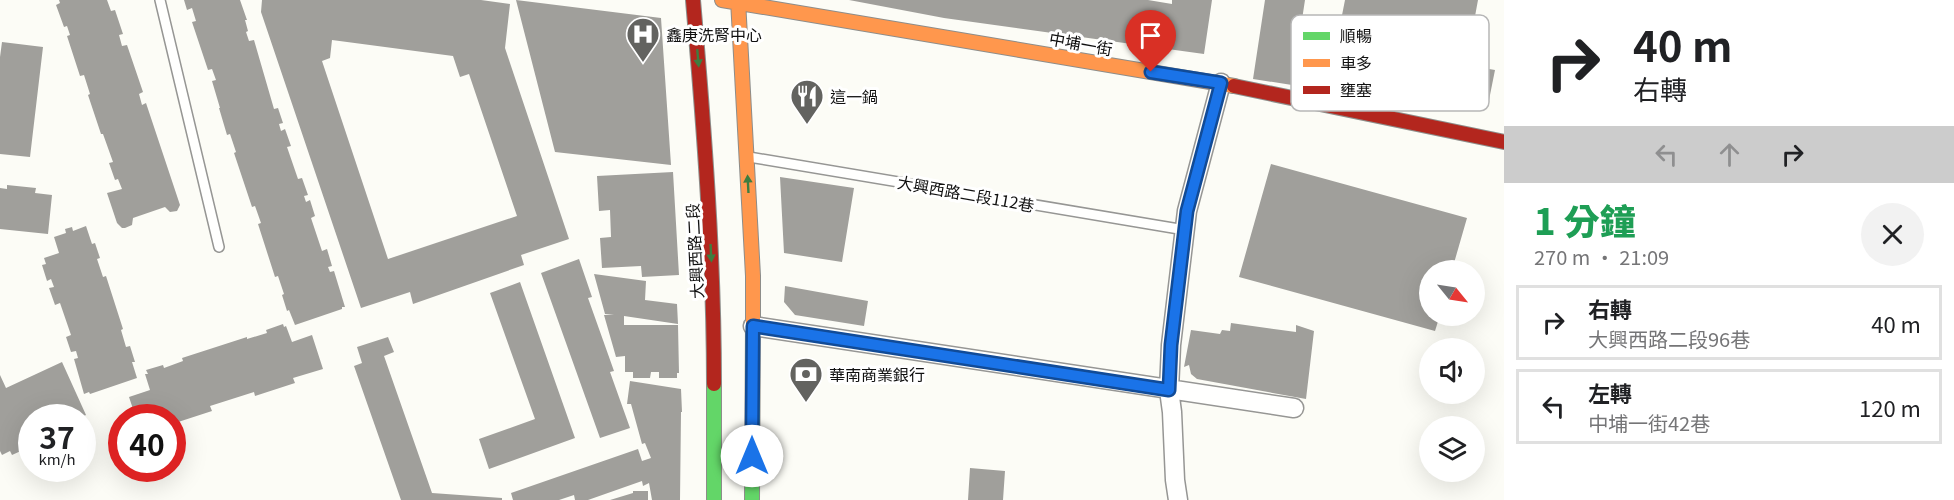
<!DOCTYPE html>
<html lang="zh-TW">
<meta charset="utf-8">
<style>
:root{--surface:#fff;--page:#f2f2f2;--text:#202124;--muted:#757577;--line:#e0e0e0}
body{margin:0;font-family:Georgia,"Noto Sans TC",serif;background:var(--page);color:var(--text);height:100vh;display:flex;flex-direction:column;font-size:22px;white-space:nowrap}
*{box-sizing:border-box;margin:0}
p{font-size:20px;color:var(--muted)}
.icon{flex:none;width:33px;height:33px;fill:none;stroke:currentColor;stroke-width:2;stroke-linecap:round;stroke-linejoin:round}
.map{position:relative;flex:1;overflow:hidden}
.side{display:flex;flex-direction:column;background:var(--surface);width:450px}
.side>*{flex:none}
.guide{background:#fff;color:var(--text);overflow:hidden}
.needle{width:39px;rotate:120deg}
.controls{position:absolute;left:1419px;top:260px;display:grid;gap:12px}
.controls a{display:grid;place-items:center;width:66px;height:66px;border-radius:50%;background:var(--surface);box-shadow:0 6px 24px #0002;font-size:30px}
.speed{position:absolute;left:18px;top:404px;display:flex;gap:12px;font-size:30px;font-weight:700;text-align:center}
.speed>*{display:grid;place-content:center;width:78px;height:78px;border-radius:50%;background:var(--surface);box-shadow:0 6px 24px #0002;line-height:1}
.speed small{font-size:15px;font-weight:400}
.speed .limit{border:9px solid #d22;background:#fff;color:#111}
.pin{position:absolute;display:grid;place-items:center;width:51px;height:51px;color:#fff;margin:-62px -26px;border-radius:50% 50% 50% 0;rotate:-45deg;box-shadow:0 0 6px #0007}
.pin .icon{rotate:45deg}
.me{position:absolute;width:66px;margin:-33px;rotate:0deg;stroke-linejoin:round;filter:drop-shadow(0 0 4px #0008)}
.turn{display:flex;align-items:center;gap:21px;height:126px;padding:0 30px;font-size:27px}
.turn .icon{width:78px;height:78px;stroke-width:2.5}
.turn b{display:block;font-size:42px;line-height:51px}
.lanes{display:flex;align-items:center;height:57px;padding:0 30px;background:#0003;justify-content:center;gap:30px;direction:ltr}
.lanes .off{opacity:.35}
.round{display:grid;place-items:center;flex:none;width:63px;height:63px;border-radius:32px;background:var(--page)}
.overview{display:flex;align-items:center;justify-content:space-between;height:102px;padding:0 30px}
h1{font-size:36px;font-weight:800;line-height:45px;color:#1e9e55}
ul{padding:0;list-style:none}
li{display:flex;align-items:center;gap:18px;height:75px;margin:0 12px 9px;padding:0 18px;border:3px solid var(--line);border-radius:0px}
li div{flex:1}
li b{display:block;font-size:22px}
li em{font-style:normal}
main{display:flex;flex:1;min-height:0}
.map>svg:first-child{display:block}
.building{fill:#a09f9b;fill-rule:evenodd}
.lines{fill:none;stroke-linecap:round;stroke-linejoin:round}
.lane-casing{stroke:#969694;stroke-width:12}
.street-casing{stroke:#969694;stroke-width:21}
.fast-casing{stroke:#8d8d8a;stroke-width:16}
.slow-casing{stroke:#8d8d8a;stroke-width:16}
.jam-casing{stroke:#8d8d8a;stroke-width:16}
.lane{stroke:#fffffe;stroke-width:9}
.street{stroke:#fffffe;stroke-width:18}
.fast{stroke:#63d668;stroke-width:14}
.slow{stroke:#ff974d;stroke-width:14}
.jam{stroke:#b3261e;stroke-width:14}
.oneway{fill:#3e7d40}
.route-casing{stroke:#114b97;stroke-width:15}
.route{stroke:#1a73e8;stroke-width:10}
.labels{text-anchor:middle;dominant-baseline:central;stroke-width:6;stroke-linejoin:round;paint-order:stroke}
.poi-label{font-size:16px;fill:#101010;stroke:#fff;text-anchor:start}
.street-label{font-size:16px;fill:#101010;stroke:#fff}
.key{fill:#fff;stroke:#b7b7b7;stroke-width:1.5}
.key-label{font-size:16px;fill:#101010}
</style>
<main>
<div class="map">
<svg width="1504" height="500" viewBox="0 0 1504 500">
<rect width="100%" height="100%" fill="#fcfcf6"/>
<path class="building" d="M59,0H107L111,11L115,10L123,34L119,35L122,46L127,45L143,92L139,94L142,105L146,103L180,205L177,211L170,212L165,207L133,218L132,225L125,228H122L117,223L107,193L122,189L118,179L115,180L109,163L113,162L103,134H101L88,95L90,94L84,75L80,76L67,36L70,35L67,26L64,27L56,5L60,3Z
M184,0H240L247,20H245L248,31L246,32L249,41L254,40L274,109L278,108L283,123L279,124L281,131L285,129L291,146L287,147L298,179L302,178L308,195L304,196L306,202L310,200L315,216L311,218L322,251L327,249L332,266L328,267L330,272L334,271L345,307H342V309L295,325L289,310L287,311L282,295L284,294L278,276L275,277L258,224L261,223L255,206L252,207L234,153L236,152L230,134L227,135L219,108H220L212,81L216,80L212,69L208,70L192,22L196,21L192,8L187,10Z
M262,0H481L510,4L505,48L569,239L521,255L524,265L413,304L410,292L361,308L261,12ZM332,40L453,56L460,77L469,74L517,216L388,259L322,61L330,58Z
M516,0L661,18L671,165L555,152Z
M849,0H1148L1172,4V0H1212L1204,54L944,18Z
M1265,0H1305L1292,85L1253,79Z
M1345,0H1478L1466,65L1495,70L1488,105L1330,76Z
M2,42L43,47L30,157L0,154V57Z
M1271,164L1467,218L1452,270H1430V315H1440L1435,331L1239,277Z
M673,172L679,275L642,277L641,266L602,268L600,238L611,237L610,210L599,211L597,176Z
M780,177L854,188L842,262L784,253Z
M7,185L36,188L35,193L52,195L48,234L0,229V188L7,189Z
M86,226L92,244L95,243L100,258L97,259L103,277L106,276L123,329L121,330L126,347L130,346L135,362H132L137,378L90,394L89,392L84,394L74,359L78,358L76,351L71,352L66,337L71,335L60,303L55,305L49,288L54,287L51,279L47,281L42,265L46,264L44,258L59,253L54,237L66,233L65,229L72,227L73,231Z
M579,259L592,297L588,298L614,371L610,372L630,428L600,438L541,273Z
M594,274L646,281L645,300L677,304L678,324L624,316V325H678L679,373H677V378H659V372H651L650,378H633V372H625V356L616,357L604,315H614L605,314Z
M520,282L575,438L489,469L479,439L535,419L490,293Z
M785,286L868,301L864,326L795,315L784,302Z
M1231,323L1296,332V325L1314,331L1306,399L1197,379L1191,374L1189,365L1184,367L1191,330L1220,334L1222,330L1230,331Z
M283,324L284,327L286,326L292,342L312,335L323,369L293,378L295,383L255,396L254,392L210,406L212,411L172,424V417H133L131,410L133,409L129,397L150,390L145,374H148L146,370L163,365L164,368L183,361L182,358L247,337V339L267,333L266,330Z
M388,337L394,352L384,356L432,493L502,498V500H401L354,366L362,363L357,347Z
M62,362L86,415L84,416L86,420L82,421V417H32V449L28,442L21,445L23,450L12,455L10,451L2,455L0,451V375L6,388Z
M630,381L681,389L682,412H681L680,500H652L649,483L643,486L642,481L588,500H575L574,495L559,500H513L511,493L638,449L642,461L651,458L645,443L642,444L631,404H627Z
M970,468L1005,471L1003,500H968Z
M633,491H648V500H610L633,493Z"/>
<g class="lines">
<defs>
<path id="lane" d="M160,0L219,247
M749,157L1185,230"/>
<path id="street" d="M753,326L1294,408
M1178,500L1175,480L1172,412L1169,390L1171,345L1187,211L1221,83"/>
<path id="fast" d="M714,384V500
M752,500L753,322"/>
<path id="slow" d="M722,0L1234,86
M738,0L753,276V322"/>
<path id="jam" d="M693,0C704,128 714,256 714,384
M1234,86L1504,142"/>
</defs>
<use href="#lane" class="lane-casing"/>
<use href="#street" class="street-casing"/>
<use href="#fast" class="fast-casing"/>
<use href="#slow" class="slow-casing"/>
<use href="#jam" class="jam-casing"/>
<use href="#lane" class="lane"/>
<use href="#street" class="street"/>
<use href="#fast" class="fast"/>
<use href="#slow" class="slow"/>
<use href="#jam" class="jam"/>
</g>
<defs><path id="oneway-solid" d="M-6-.8H1V-3.2L6.5 0L1 3.2V.8H-6Z" transform="scale(1.5)"/></defs>
<g class="oneway">
<use href="#oneway-solid" transform="translate(698 58) rotate(85)"/>
<use href="#oneway-solid" transform="translate(748 184) rotate(-93)"/>
<use href="#oneway-solid" transform="translate(711 253) rotate(87)"/>
</g>
<g class="lines">
<defs>
<path id="route" d="M752,456L753,326L1169,390L1171,345L1187,211L1221,83L1151,72"/>
</defs>
<use href="#route" class="route-casing"/>
<use href="#route" class="route"/>
</g>
<defs>
<symbol id="hospital-pin" viewBox="-11 -11 22 30"><path d="M0 17L-7.5 6A9.5 9.5 0 1 1 7.5 6Z" fill="#636360" stroke="#fff"/><path d="M-5-5h3v3.5h4V-5h3V5h-3V1.5h-4V5h-3Z" fill="#fff"/></symbol>
<symbol id="restaurant-pin" viewBox="-11 -11 22 30"><path d="M0 17L-7.5 6A9.5 9.5 0 1 1 7.5 6Z" fill="#636360" stroke="#fff"/><path d="M-5-6h1v4h1v-4h1v4h1v-4h1v5L-1.5 .5V6h-2V.5L-5-1ZM5-6V6H3V1.5H1.5Q1.5-4 5-6Z" fill="#fff"/></symbol>
<symbol id="bank-pin" viewBox="-11 -11 22 30"><path d="M0 17L-7.5 6A9.5 9.5 0 1 1 7.5 6Z" fill="#636360" stroke="#fff"/><path d="M-6-4H6V4H-6ZM0-2.3a2.3 2.3 0 1 0 0 4.6a2.3 2.3 0 1 0 0-4.6Z" fill="#fff"/></symbol>
</defs>
<g fill-rule="evenodd">
<use href="#hospital-pin" x="624" y="15" width="38" height="52"/>
<use href="#restaurant-pin" x="788" y="77" width="38" height="52"/>
<use href="#bank-pin" x="787" y="355" width="38" height="52"/>
</g>
<g class="labels">
<g class="poi-label">
<text x="666" y="34">鑫庚洗腎中心</text>
<text x="830" y="96">這一鍋</text>
<text x="829" y="374">華南商業銀行</text>
</g>
<g class="street-label">
<text transform="translate(1081 43) rotate(10)">中埔一街</text>
<text transform="translate(966 193) rotate(10)">大興西路二段112巷</text>
<text transform="translate(694 251) rotate(-93)">大興西路二段</text>
</g>
</g>
<rect x="1291" y="15" width="198" height="96" rx="9" class="key"/>
<rect x="1303" y="32" width="27" height="8" fill="#63d668"/>
<rect x="1303" y="59" width="27" height="8" fill="#ff974d"/>
<rect x="1303" y="86" width="27" height="8" fill="#b3261e"/>
<g class="key-label">
<text x="1340" y="42">順暢</text>
<text x="1340" y="69">車多</text>
<text x="1340" y="96">壅塞</text>
</g>
</svg>
<div class="controls">
<a><svg class="needle" viewBox="-14 -14 28 28"><path d="M0-13l5 13h-10z" fill="#e53935"/><path d="M0 13l5-13h-10z" fill="#757577"/></svg></a>
<a><svg class="icon" aria-label="sound" viewBox="0 0 24 24"><path d="M4 9h4l5-4v14l-5-4H4zM17 9q2 3 0 6"/></svg></a>
<a><svg class="icon" aria-label="layers" viewBox="0 0 24 24"><path d="M12 4l9 5-9 5-9-5zM3 14l9 5 9-5"/></svg></a>
</div>
<div class="speed"><div>37<small>km/h</small></div><div class="limit">40</div></div>
<div class="pin" style="left:1151px;top:72px;background:#d93025"><svg class="icon" aria-label="arrive" viewBox="0 0 24 24"><path d="M6 21V4h12l-3 4 3 4H6"/></svg></div>
<svg class="me" style="left:752px;top:456px" viewBox="-20 -20 40 40"><circle r="19" fill="#fff"/><path d="M0-13L10 11 0 6-10 11z" fill="#1a73e8"/></svg>
</div>
<section class="side">
<div class="guide">
<div class="turn"><svg class="icon" aria-label="right" viewBox="0 0 24 24"><path d="M7 20v-9h11M14 6l5 5-5 5"/></svg><div><b>40 m</b>右轉</div></div>
<div class="lanes"><svg class="icon off" aria-label="left" viewBox="0 0 24 24"><path d="M17 20v-9H6M10 6l-5 5 5 5"/></svg><svg class="icon off" aria-label="ahead" viewBox="0 0 24 24"><path d="M12 20V5M6 11l6-6 6 6"/></svg><svg class="icon" aria-label="right" viewBox="0 0 24 24"><path d="M7 20v-9h11M14 6l5 5-5 5"/></svg></div>
</div>
<div class="overview"><div><h1>1 分鐘</h1><p>270 m · 21:09</p></div><a class="round"><svg class="icon" aria-label="close" viewBox="0 0 24 24"><path d="M6 6l12 12M18 6L6 18"/></svg></a></div>
<ul>
<li><svg class="icon" aria-label="right" viewBox="0 0 24 24"><path d="M7 20v-9h11M14 6l5 5-5 5"/></svg><div><b>右轉</b><p>大興西路二段96巷</p></div><em>40 m</em></li>
<li><svg class="icon" aria-label="left" viewBox="0 0 24 24"><path d="M17 20v-9H6M10 6l-5 5 5 5"/></svg><div><b>左轉</b><p>中埔一街42巷</p></div><em>120 m</em></li>
</ul>
</section>
</main>
